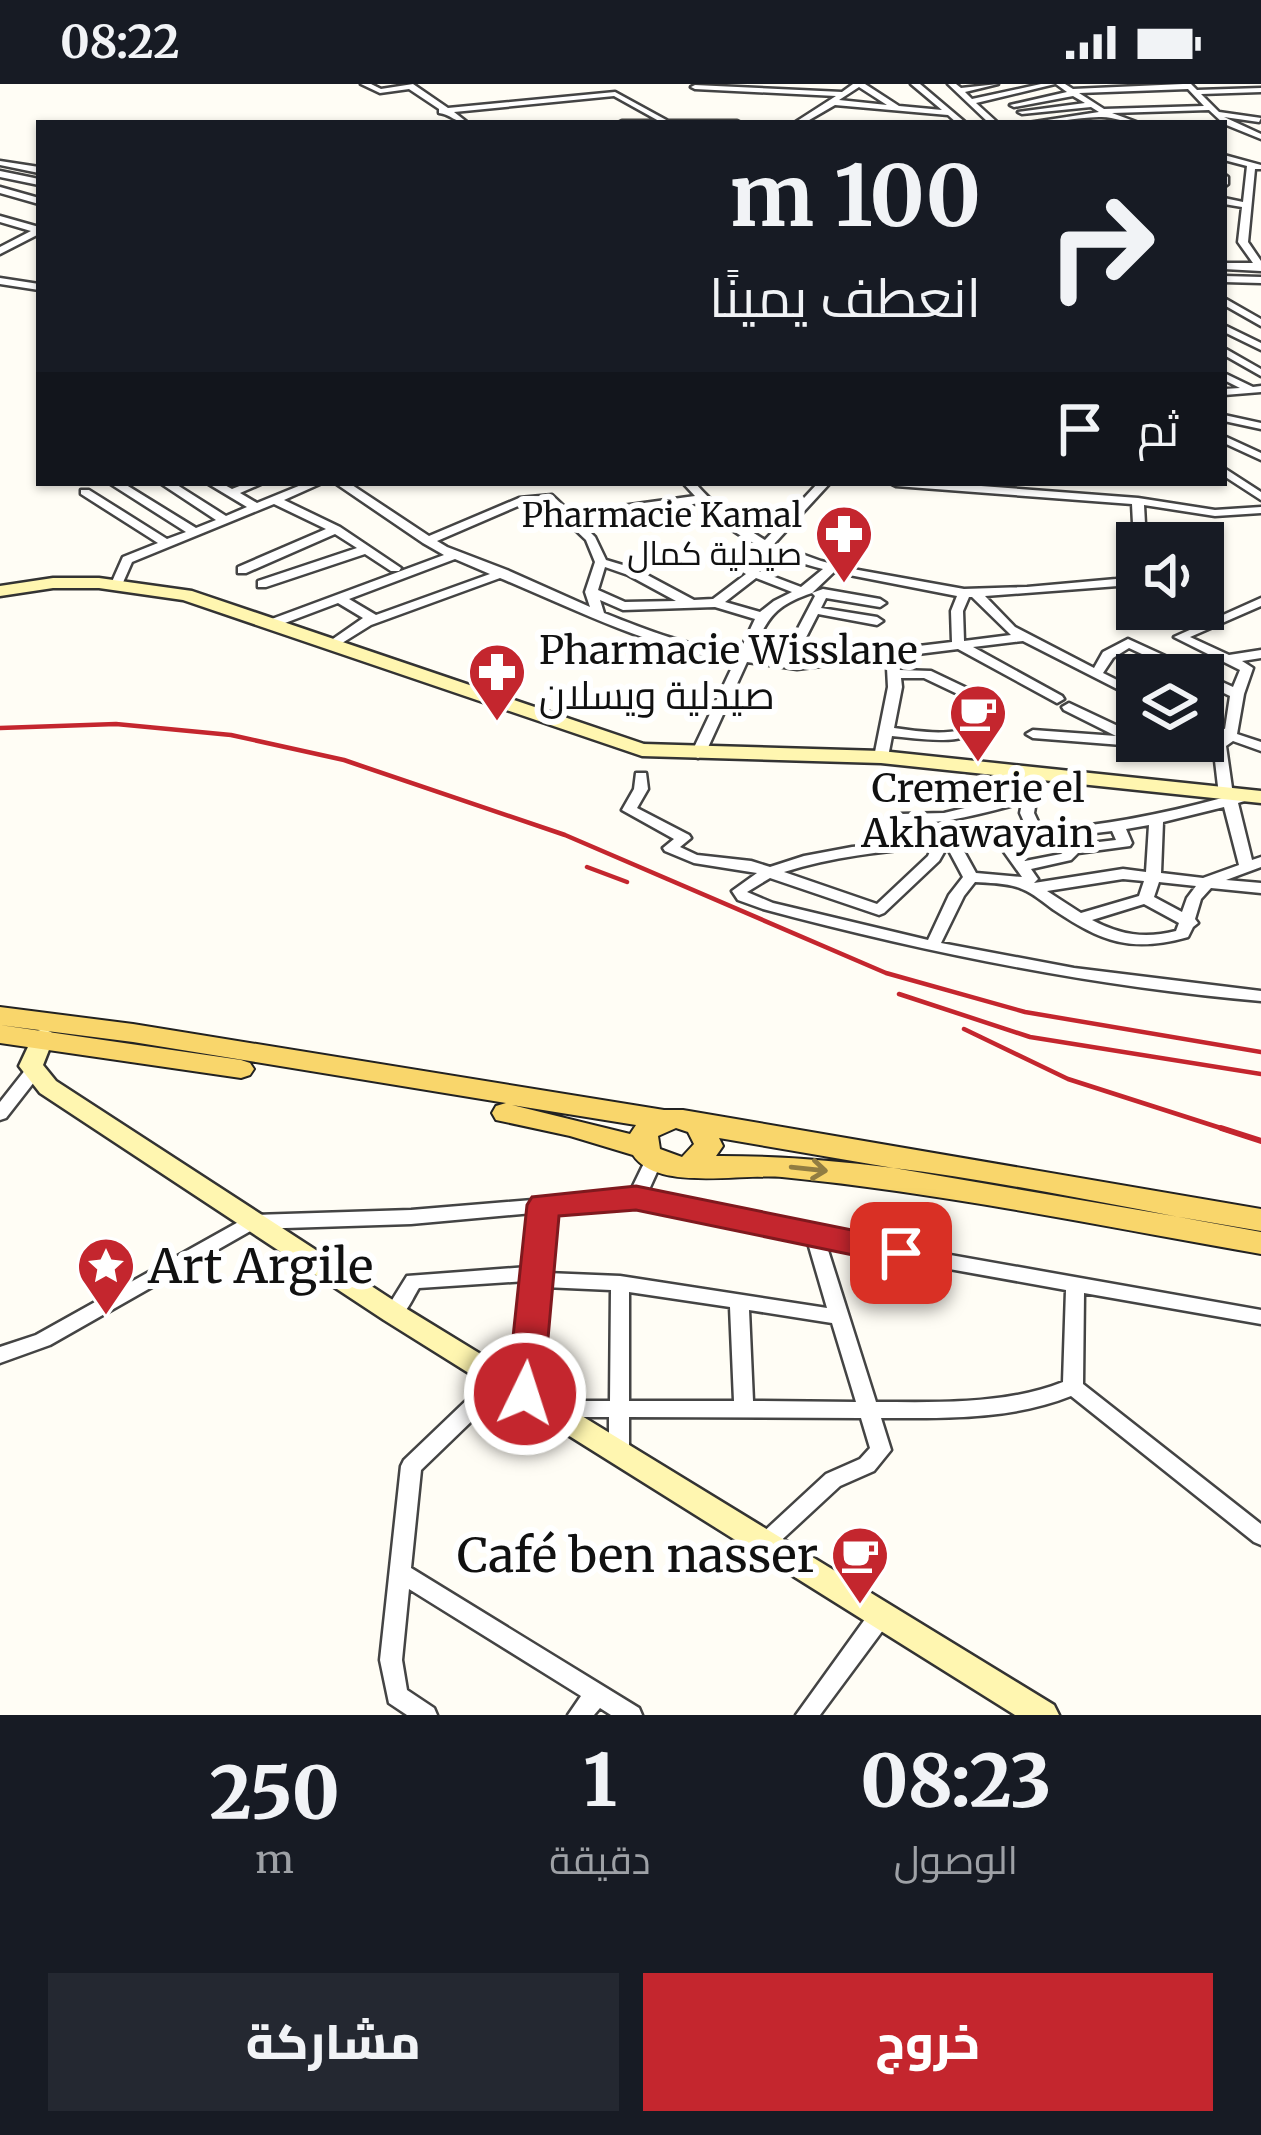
<!DOCTYPE html>
<html lang="ar">
<meta charset="utf-8">
<style>
:root{--surface:#171b24;--page:#242831;--text:#f1f3f6;--muted:#9ea1a6;--accent:#c4262e}
body{margin:0;font-family:Merriweather,Cairo,serif;background:var(--page);color:var(--text);direction:rtl;height:100vh;display:flex;flex-direction:column;font-size:45px;white-space:nowrap}
*{box-sizing:border-box;margin:0}
p{font-size:39px;color:var(--muted)}
.icon{flex:none;width:66px;height:66px;fill:none;stroke:currentColor;stroke-width:2;stroke-linecap:round;stroke-linejoin:round}
.map{position:relative;height:1631px;overflow:hidden;direction:ltr}
.sheet{display:flex;flex-direction:column;background:var(--surface);flex:1}
.sheet>*{flex:none}
.guide{position:absolute;left:36px;top:36px;width:1191px;height:366px;border-radius:0px;box-shadow:0 3px 9px #0004;direction:rtl;background:#171b24;color:var(--text);overflow:hidden}
.tools{position:absolute;left:1116px;top:438px;display:grid;gap:24px}
.tools a{display:grid;place-items:center;width:108px;height:108px;border-radius:0px;background:var(--surface);box-shadow:0 3px 9px #0004;font-size:60px}
.pin{position:absolute;display:grid;place-items:center;width:102px;height:102px;color:#fff;margin:-51px;border-radius:24px;box-shadow:0 6px 18px #0006}
.me{position:absolute;width:132px;margin:-66px;rotate:4deg;stroke-linejoin:round;filter:drop-shadow(0 0 9px #0008)}
.turn{display:flex;align-items:center;gap:42px;height:252px;padding:0 48px;font-size:54px}
.turn .icon{width:156px;height:156px;stroke-width:2.5}
.turn b{display:block;font-size:84px;line-height:102px}
.then{display:flex;align-items:center;height:114px;padding:0 48px;background:#0003;gap:24px;font-size:45px}
.eta{display:flex;justify-content:space-evenly;align-items:center;height:204px;text-align:center}
.eta b{font-size:72px;font-weight:800;line-height:84px}
.primary-button{display:flex;gap:24px;margin-top:auto;padding:24px 48px}
.primary-button a{flex:1;height:138px;border-radius:0px;background:var(--accent);color:#fff;font-size:48px;font-weight:800;line-height:138px;text-align:center}
.primary-button a+a{background:var(--page);color:var(--text)}
.status{display:flex;justify-content:space-between;align-items:center;height:84px;padding:0 60px;background:var(--surface);direction:ltr}
.status svg{height:33px;fill:currentColor}
.map>svg:first-child{display:block}
.lines{fill:none;stroke-linecap:round;stroke-linejoin:round}
.street-casing{stroke:#444;stroke-width:5}
.secondary-casing{stroke:#333;stroke-width:5}
.primary-casing{stroke:#222;stroke-width:4}
.street{fill:#fff;fill-rule:evenodd}
.secondary{fill:#fff6b0;fill-rule:evenodd}
.primary{fill:#f9d66b;fill-rule:evenodd}
.rail-far1{stroke:#c4262e;stroke-width:4.5}
.rail{stroke:#c4262e;stroke-width:6}
.oneway{stroke:#917d42}
.route{fill:#c4262e;stroke:#7f191e;stroke-width:3}
.labels{text-anchor:middle;dominant-baseline:central;stroke-width:12;stroke-linejoin:round;paint-order:stroke}
.far-poi-label{font-size:33px;fill:#111;stroke:#fff;text-anchor:end}
.poi-label{font-size:39px;fill:#111;stroke:#fff;text-anchor:start}
.near-poi-label{font-size:48px;fill:#111;stroke:#fff;text-anchor:start}
</style>
<div class="status"><b>08:22</b><svg viewBox="0 0 49 12"><path d="M0 12V9h3v3zM5 12V6h3v6zM10 12V3h3v9zM15 12V0h3v12zM26 1h20v11H26zM47 4h2v5h-2z"/></svg></div>
<div class="map">
<svg width="1261" height="1631" viewBox="0 0 1261 1631">
<rect width="100%" height="100%" fill="#fffdf5"/>
<g class="lines">
<defs>
<path id="street" d="M361,0H371L381,5L413,0L448,24L615,8L668,37H737L741,39H618L622,37H659L614,12L454,28L468,39C456,39 450,30 439,29V25L409,5L380,9Z
M853,0H865L899,22L942,26L911,0H920L966,39H957L948,31L835,21L804,39H794L836,12L695,5L691,3L695,1L842,8ZM859,3L887,21L839,16Z
M948,0H956L961,4L998,0L965,8L972,15L1041,0H1055L976,19L998,39H989Z
M1056,0H1065L1073,5L1183,0H1191L1197,6L1261,4V8L1201,10L1219,28L1261,34L1259,38L1224,33L1261,50V55L1224,40L1209,26L1112,29L1139,39C1125,39 1113,32 1099,33C1075,34 1052,39 1028,39L1099,28L1091,23L1022,30L1018,28L1085,19L1073,12L1014,23L1010,21L1067,8ZM1188,5L1204,22L1104,25L1079,9Z
M1224,71L1261,81V85H1255L1248,158L1261,177V187L1224,185V179H1253L1238,158L1242,123L1224,120V114L1243,118L1247,82L1224,76Z
M0,77L39,83V89L0,81Z
M0,87L39,95V101L0,93Z
M1224,90L1228,93V100L1224,103Z
M0,103L39,114V120L0,109Z
M0,132L39,143V150L0,170V163L31,147L0,138Z
M1224,192L1261,193V199L1224,198Z
M0,194L39,200V206L0,200Z
M1224,214L1261,235V242L1224,221Z
M1224,241L1261,259V266L1224,248Z
M1224,264L1261,285V292L1224,271Z
M1224,289L1253,303L1261,302V308L1224,311V305L1240,304L1224,296Z
M1224,331L1261,339V345L1224,337Z
M1224,352L1261,369V376L1224,359Z
M1224,384L1261,408V416L1224,392Z
M109,399H123L196,444L216,436L160,399H174L226,432L247,423L207,399H221L232,405L247,399H263L240,409L257,419L306,399H322L284,416L340,443L401,484L399,487H391L365,470L266,503H258V497L357,464L335,450L246,489H238V483L326,445L274,420L132,478L121,503H113L111,500L123,473L158,459L81,410V406H89L167,455L186,448Z
M335,399H349L429,452L519,414L552,411L571,429L695,412L683,399H695C716,423 738,440 765,456L818,399H830L774,460L821,477L847,484L964,505L1027,503L1116,495L1137,487V495L1118,502L985,512L1015,543L1094,584L1103,568L1128,555L1233,603L1240,586L1174,553L1261,514V522L1190,553L1229,571L1261,566V574L1242,577L1253,584L1244,610L1237,650L1261,658V667L1233,657L1226,662L1233,711L1246,708L1253,712L1251,715L1238,719L1252,776L1261,773V783L1226,796L1261,799V809L1211,804L1201,815L1195,835L1198,839L1193,843L1188,853C1131,869 1102,858 1054,826C1044,819 1033,809 1022,805C1010,799 989,799 975,798L964,812L941,859L1074,884L1261,907V917C1091,902 927,869 763,825L738,816L732,807L757,789L694,779L665,767L663,764L674,755L622,726L634,705L636,689H646L648,705L637,724L689,751L691,754L680,763L697,771L751,777L770,783L804,772L852,763L1028,747L1020,729L1022,719C990,727 922,748 894,734L901,730L944,729L1023,710L1027,689L1034,685L1041,689L1034,729L1042,746C1103,742 1163,730 1222,714L1219,711L1214,668C1184,674 1157,668 1128,658L1122,661L1033,654L1026,650L1033,646L1116,652L1064,626L1062,623L1069,619L1137,651V657C1167,657 1194,672 1221,653L1203,647V638L1225,645L1230,612L1203,599V591H1187L1129,564L1113,574L1103,589L1137,606V615L1023,557L973,563L1062,612L1064,615L1057,619L958,565L797,585L747,578L705,670L698,674L691,670L735,577C652,565 577,526 500,494L371,541L334,564L330,563V557L363,534L338,519L277,542H269V536L444,471L423,459ZM545,417L586,456L595,478L585,508L590,523L507,486L447,463L437,457L525,419ZM700,419C732,453 778,474 823,485L801,503L743,481L737,485L746,490L713,515L694,516L636,485L606,476L595,453L578,436ZM455,475L490,490L376,531L349,515ZM605,483L628,491L676,517L625,518L598,506ZM834,488L957,512L951,527L952,558L794,577L818,530L877,541L883,537L877,533L821,524L826,514L880,523L886,519L880,515L823,505L812,509ZM756,494L792,508L774,517L760,528L725,518ZM812,509L815,512L782,575L751,571C768,534 773,522 812,509ZM969,513H972L1011,551L964,557L963,527ZM600,516L623,526L715,523L755,535L739,569C690,563 649,547 604,529ZM1224,723L1239,781L1203,794L1161,789L1163,738ZM1149,741L1146,788L1123,785L1034,799L1038,795L1031,785L1071,776L1078,769L1130,762L1132,759L1126,745ZM1112,747L1116,756L1074,761L1061,770L1025,777L1011,757L1037,756ZM997,758L1022,793L976,789L960,760ZM932,763L928,772L877,820L784,788C832,773 882,767 932,763ZM947,763L963,793L949,811L928,856L773,819L747,808L770,794L879,831L884,829L939,777ZM1123,795L1144,797L1139,812L1081,829L1047,807ZM1159,798L1196,802L1187,814L1182,828L1154,813ZM1144,820L1179,839L1176,847C1145,855 1120,851 1092,836Z
M890,399H941L1138,414L1215,426L1261,423V429L1215,432L1144,421L1146,459H1137V462L1134,459L1132,420L896,402Z
M893,580L898,581L900,586L931,587L996,618L1000,633C971,664 930,656 892,652L888,673L881,677L876,676L874,673L888,603L887,584ZM901,594H924L985,623L986,632C960,656 925,648 894,644L902,603Z
M32,983L38,985L40,989L38,993L6,1034L0,1036V1018L26,985Z
M653,1071L659,1073L662,1077L647,1110L815,1147L1261,1226V1240L1084,1209L1083,1300L1261,1440V1461L1254,1458L1071,1312C1011,1336 945,1334 881,1334L891,1366L874,1387L840,1402L773,1464L766,1467L759,1464L756,1458L759,1452L826,1390L860,1375L870,1364L861,1334L629,1333V1367L626,1373L619,1375L612,1373L609,1367V1333H553L546,1331L543,1325L546,1319L553,1317H610L611,1206L544,1203L535,1310L532,1316L525,1318L518,1316L515,1310L527,1197L419,1204C411,1216 404,1240 386,1234L384,1229L407,1192L528,1183L533,1129L411,1140L254,1145L50,1261L0,1279V1263L36,1251L251,1131L411,1126L630,1108L647,1073ZM636,1121L808,1159L827,1224L620,1192L547,1189L551,1128ZM827,1163L1066,1206L1063,1298C1005,1321 938,1318 876,1318ZM629,1208L730,1223L734,1317H629ZM749,1226L832,1239L856,1318L753,1317Z
M501,1288L508,1290L511,1296L508,1302L421,1386L411,1484L639,1624L642,1631H611L600,1624L594,1631H568L581,1612L409,1505L402,1576L407,1606L434,1624L437,1631H407L389,1619L380,1576L401,1382L404,1376L494,1290Z
M881,1521L889,1524L892,1531L889,1538L820,1631H796L873,1524Z"/>
<path id="secondary" d="M53,494H99L192,507L644,660L881,667L1261,707V719L881,679L642,672L183,516L99,504H53L0,512V502Z
M43,945L51,948L54,953L43,981L56,997L402,1222L1054,1621L1059,1631H1015L384,1236L40,1009L19,982L35,948Z"/>
<path id="primary" d="M0,923L133,940L664,1026H683L1261,1125V1147L719,1054L723,1062L716,1072C896,1071 1083,1117 1261,1148V1170C1102,1142 943,1109 782,1093C742,1089 657,1108 633,1071L570,1052L496,1036L492,1029L496,1022L506,1019L133,958L0,941ZM512,1021L636,1041L630,1050ZM676,1044L688,1048L694,1060L682,1073L660,1065L658,1052Z
M0,941L241,976L250,979L254,985L250,991L241,994L0,959Z"/>
</defs>
<use href="#street" class="street-casing"/>
<use href="#secondary" class="secondary-casing"/>
<use href="#primary" class="primary-casing"/>
<use href="#street" class="street"/>
<use href="#secondary" class="secondary"/>
<use href="#primary" class="primary"/>
<path class="rail-far1" d="M0,644L116,640L231,651L344,676L565,751L886,889L1025,928L1261,968
M587,783L627,798
M899,910L1030,953L1261,990
M964,945L1068,995L1230,1047"/>
<path class="rail" d="M1221,1044L1261,1057"/>
</g>
<defs><path id="oneway-shaft" d="M-6 0H5M1.5-3L5.5 0L1.5 3" fill="none" stroke-width="1.6" stroke-linecap="round" stroke-linejoin="round" transform="scale(3)"/></defs>
<use class="oneway" href="#oneway-shaft" transform="translate(809 1085) rotate(6)"/>
<path class="route" d="M636,1102L901,1156L913,1160L918,1169L913,1178L901,1181L636,1126L559,1132L543,1310L538,1320L525,1325L512,1320L507,1310L527,1121L532,1113Z"/>
<defs>
<symbol id="pharmacy-pin" viewBox="-11 -11 22 30"><path d="M0 17L-7.5 6A9.5 9.5 0 1 1 7.5 6Z" fill="#c4262e" stroke="#fff"/><path d="M-2-6h4v4h4v4h-4v4h-4v-4h-4v-4h4Z" fill="#fff"/></symbol>
<symbol id="cafe-pin" viewBox="-11 -11 22 30"><path d="M0 17L-7.5 6A9.5 9.5 0 1 1 7.5 6Z" fill="#c4262e" stroke="#fff"/><path d="M-5.5-4.5H6V0H3Q3 3.5 0 3.5H-2.5Q-5.5 3.5-5.5 0ZM3-3.2v2h1.7v-2ZM-6 4.5H4V6H-6Z" fill="#fff"/></symbol>
<symbol id="sight-pin" viewBox="-11 -11 22 30"><path d="M0 17L-7.5 6A9.5 9.5 0 1 1 7.5 6Z" fill="#c4262e" stroke="#fff"/><path d="M0-6L1.8-2.2L6-1.7L2.9 1.2L3.7 5.4L0 3.3L-3.7 5.4L-2.9 1.2L-6-1.7L-1.8-2.2Z" fill="#fff"/></symbol>
</defs>
<g fill-rule="evenodd">
<use href="#pharmacy-pin" x="811" y="417" width="66" height="90"/>
<use href="#pharmacy-pin" x="464" y="555" width="66" height="90"/>
<use href="#cafe-pin" x="945" y="596" width="66" height="90"/>
<use href="#sight-pin" x="73" y="1149" width="66" height="90"/>
<use href="#cafe-pin" x="827" y="1438" width="66" height="90"/>
</g>
<g class="labels">
<g class="far-poi-label">
<text x="802" y="431">Pharmacie Kamal<tspan x="802" dy="38">صيدلية كمال</tspan></text>
</g>
<g class="poi-label">
<text x="539" y="566">Pharmacie Wisslane<tspan x="539" dy="45">صيدلية ويسلان</tspan></text>
<text x="978" y="704" text-anchor="middle">Cremerie el<tspan x="978" dy="45">Akhawayain</tspan></text>
</g>
<g class="near-poi-label">
<text x="148" y="1182">Art Argile</text>
<text x="818" y="1471" text-anchor="end">Café ben nasser</text>
</g>
</g>
</svg>
<div class="tools">
<a><svg class="icon" aria-label="sound" viewBox="0 0 24 24"><path d="M4 9h4l5-4v14l-5-4H4zM17 9q2 3 0 6"/></svg></a>
<a><svg class="icon" aria-label="layers" viewBox="0 0 24 24"><path d="M12 4l9 5-9 5-9-5zM3 14l9 5 9-5"/></svg></a>
</div>
<div class="pin" style="left:901px;top:1169px;background:#d93025"><svg class="icon" aria-label="arrive" viewBox="0 0 24 24"><path d="M6 21V4h12l-3 4 3 4H6"/></svg></div>
<svg class="me" style="left:525px;top:1310px" viewBox="-20 -20 40 40"><circle r="17" fill="#c4262e" stroke="#fff" stroke-width="3"/><path d="M0-11L8 9 0 5-8 9z" fill="#fff"/></svg>
<div class="guide">
<div class="turn"><svg class="icon" aria-label="right" viewBox="0 0 24 24"><path d="M7 20v-9h11M14 6l5 5-5 5"/></svg><div><b>100 m</b>انعطف يمينًا</div></div>
<div class="then">ثم<svg class="icon" aria-label="arrive" viewBox="0 0 24 24"><path d="M6 21V4h12l-3 4 3 4H6"/></svg></div>
</div>
</div>
<section class="sheet">
<div class="eta">
<div><b>08:23</b><p>الوصول</p></div>
<div><b>1</b><p>دقيقة</p></div>
<div><b>250</b><p>m</p></div>
</div>
<div class="primary-button"><a>خروج</a><a>مشاركة</a></div>
</section>
